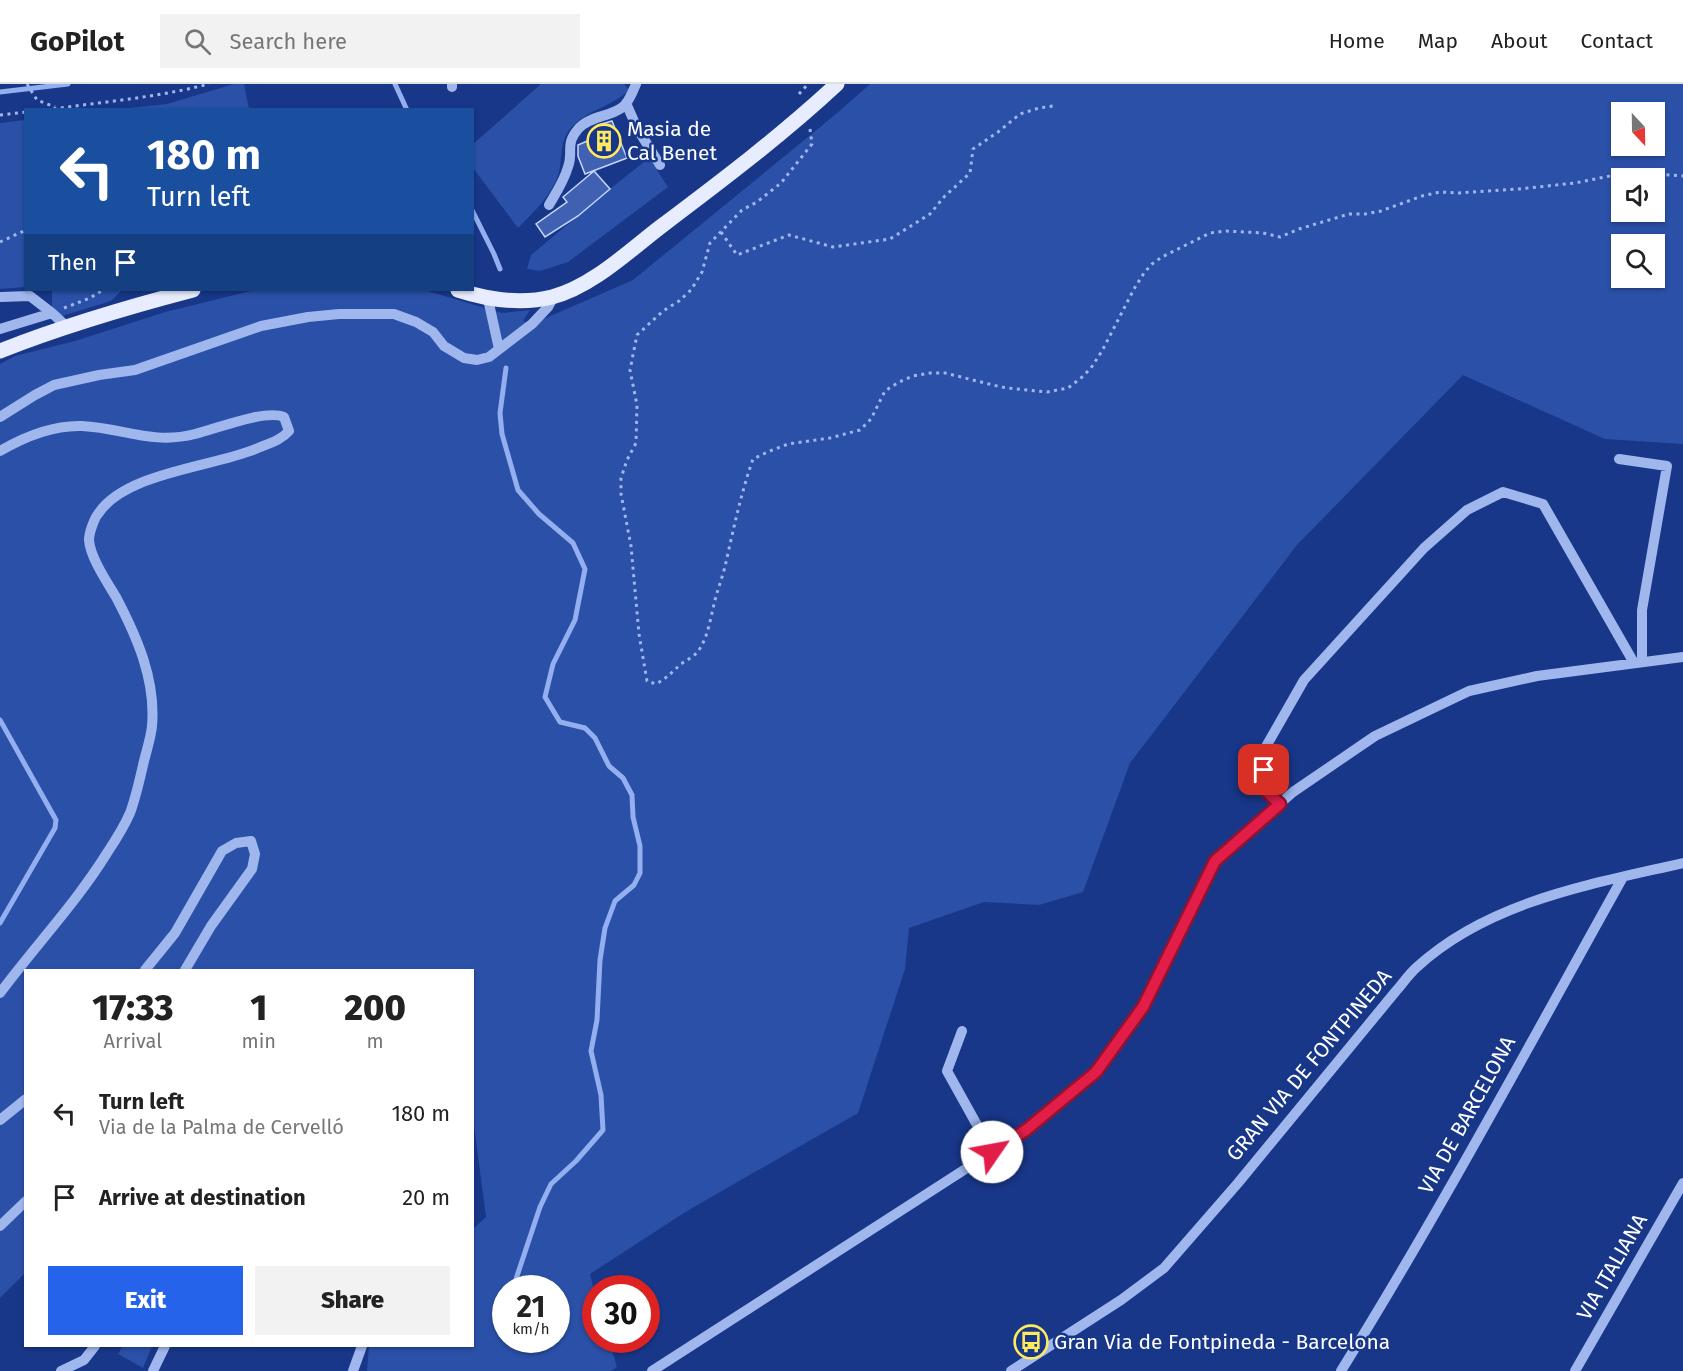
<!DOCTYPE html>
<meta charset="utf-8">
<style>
:root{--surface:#fff;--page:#f2f2f2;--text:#222;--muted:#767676;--line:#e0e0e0;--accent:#2563eb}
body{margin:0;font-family:"Fira Sans",sans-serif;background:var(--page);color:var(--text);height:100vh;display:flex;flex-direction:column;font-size:22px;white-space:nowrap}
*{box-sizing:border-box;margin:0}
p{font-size:20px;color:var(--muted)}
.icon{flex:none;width:33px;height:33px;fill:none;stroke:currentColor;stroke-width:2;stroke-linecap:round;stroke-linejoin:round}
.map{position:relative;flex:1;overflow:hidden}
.sheet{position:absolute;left:24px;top:885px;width:450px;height:378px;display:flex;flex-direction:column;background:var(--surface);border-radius:0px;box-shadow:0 2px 4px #0004}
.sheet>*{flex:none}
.hud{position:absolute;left:24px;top:24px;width:450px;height:183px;border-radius:0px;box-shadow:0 2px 4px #0004;background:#1a4fa0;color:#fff;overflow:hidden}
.needle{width:39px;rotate:158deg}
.buttons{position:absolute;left:1611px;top:18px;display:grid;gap:12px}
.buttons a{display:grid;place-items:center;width:54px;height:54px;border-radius:0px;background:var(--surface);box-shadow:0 2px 4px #0004;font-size:30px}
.speed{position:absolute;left:492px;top:1191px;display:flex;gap:12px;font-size:30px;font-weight:700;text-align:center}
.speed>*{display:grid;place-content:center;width:78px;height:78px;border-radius:50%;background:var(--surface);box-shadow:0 2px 4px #0004;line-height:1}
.speed small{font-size:15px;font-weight:400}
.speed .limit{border:9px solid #d22;background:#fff;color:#111}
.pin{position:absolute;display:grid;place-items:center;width:51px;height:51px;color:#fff;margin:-26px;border-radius:12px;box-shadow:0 3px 9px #0006}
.me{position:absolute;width:66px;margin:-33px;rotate:57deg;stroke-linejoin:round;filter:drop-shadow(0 0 4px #0008)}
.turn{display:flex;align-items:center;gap:21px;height:126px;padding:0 24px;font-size:27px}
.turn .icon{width:78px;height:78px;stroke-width:2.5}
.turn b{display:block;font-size:42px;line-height:51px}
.then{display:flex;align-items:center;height:57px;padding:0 24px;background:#0003;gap:12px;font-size:22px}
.eta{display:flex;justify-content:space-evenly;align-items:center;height:102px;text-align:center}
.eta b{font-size:36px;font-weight:800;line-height:42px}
.primary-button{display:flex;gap:12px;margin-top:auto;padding:12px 24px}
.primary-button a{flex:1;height:69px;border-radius:0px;background:var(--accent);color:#fff;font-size:24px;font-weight:800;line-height:69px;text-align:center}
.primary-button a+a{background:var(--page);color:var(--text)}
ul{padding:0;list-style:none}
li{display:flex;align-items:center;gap:18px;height:84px;padding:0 24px}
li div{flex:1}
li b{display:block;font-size:22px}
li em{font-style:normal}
header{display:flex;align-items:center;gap:36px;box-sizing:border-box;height:84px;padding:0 30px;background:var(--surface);border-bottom:2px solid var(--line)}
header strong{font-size:28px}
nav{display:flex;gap:33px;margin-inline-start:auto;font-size:21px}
.search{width:420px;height:54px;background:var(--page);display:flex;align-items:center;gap:15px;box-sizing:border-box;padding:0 21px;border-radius:0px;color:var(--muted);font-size:22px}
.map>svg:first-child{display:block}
.green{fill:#2a50a7;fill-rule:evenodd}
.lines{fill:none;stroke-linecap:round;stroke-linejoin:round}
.stream{stroke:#93aff0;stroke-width:5}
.building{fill:#4061b2;stroke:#c6d5fa;stroke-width:1.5}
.path{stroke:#a0b7ee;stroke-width:3;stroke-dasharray:3 4.5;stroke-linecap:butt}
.minor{stroke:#a0b7ee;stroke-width:10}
.major{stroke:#e7ecff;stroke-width:15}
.route-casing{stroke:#92132f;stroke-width:15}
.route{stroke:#e11d48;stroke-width:10}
.labels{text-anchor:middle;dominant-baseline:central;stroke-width:5;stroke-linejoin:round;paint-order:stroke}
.poi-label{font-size:21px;fill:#fff;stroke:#183789;text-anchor:start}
.street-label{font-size:21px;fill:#fff;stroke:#183789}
</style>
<header>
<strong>GoPilot</strong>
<div class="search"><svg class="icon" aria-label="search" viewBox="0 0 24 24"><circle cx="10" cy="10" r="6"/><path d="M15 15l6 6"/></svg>Search here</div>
<nav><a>Home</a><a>Map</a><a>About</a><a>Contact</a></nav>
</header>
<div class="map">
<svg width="1683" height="1287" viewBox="0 0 1683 1287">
<rect width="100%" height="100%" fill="#183789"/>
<path class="green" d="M234,0H244L249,25H119L167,20Z
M541,0H624L629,6C611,24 583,26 568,48C560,59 562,75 559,88C554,109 533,129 518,144L473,84L472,61Z
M870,0H1683V360L1605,355L1463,291L1297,461L1130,679L1083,808L1039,821L984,818L909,844L905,885L858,1029L687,1127L590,1190L595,1211L596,1256H609L617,1283L611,1287H367L369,1262H472L473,1145L486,1133L472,1026V886H26L25,1189L0,1214V280L15,272L75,257L165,228L255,206H424L502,229L530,226L523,237L532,240L633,196L836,30ZM1622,28H1654V62H1622ZM1622,94H1654V128H1622ZM1622,160H1654V194H1622ZM506,1204H556V1256H506Z
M25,36V203L0,205V39Z
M649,74L668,103L568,178L540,187L527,185L531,171L610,105Z
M52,206H122L111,217L52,235Z
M123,1262H152L143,1284L118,1270Z"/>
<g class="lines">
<path class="stream" d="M395,0L407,26
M0,8L68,0
M472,126L494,170L500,185
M506,284L500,329L502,350L518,406L539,430L573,459L585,485L575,536L553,580L545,613L560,638L585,644L595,654L609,682L623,694L632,711L633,733L640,762V789L634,801L615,817L605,844L600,876L597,936L591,967L601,1011L603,1046L576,1077L551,1100L540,1123L513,1204
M0,636L56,736L55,744L0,839
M501,1241L506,1228"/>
</g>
<path class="building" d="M612,37L627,74L585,90L578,72V61L601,51L598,41Z
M594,87L610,105L578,132L545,153L536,140L567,118L563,113Z"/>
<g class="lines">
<path class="path" d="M27,0L37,16L55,23
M799,10L808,0
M46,26C100,18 155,14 209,0
M0,31L26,28
M810,45L812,60L781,99L757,118L742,126L710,159L702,188L691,206L679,217L663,227L637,251L630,286L637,321L636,359L627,376L621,394V410L631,462L639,550L647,597L656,600C667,594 672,588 681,580C687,576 695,572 699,566C710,549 711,528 717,509C720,499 724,488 726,478C734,443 741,409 753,375L770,367L788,360L830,354L860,346L871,335L885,307L899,298L913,292L930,289H945L1001,303L1016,305L1047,308L1068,304L1081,294L1091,284L1102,267L1134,205L1144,189L1152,180L1162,173L1210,149L1226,147L1263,149L1280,153L1299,145L1349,130H1365L1381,127L1422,112L1440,108L1459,109L1519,105L1575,99L1630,88L1683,92
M721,148L737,171L789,151L833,163L890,155L930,130L944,113L970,89L973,65L998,48L1020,30L1039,24L1053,22
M0,158L26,146
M64,224L90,214L103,206"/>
<path class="minor" d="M452,3V0
M626,19L637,44L660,81
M549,121C556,109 564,97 568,83C574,67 564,61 579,44C591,31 613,33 625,21C630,15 633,7 636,0
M1,213L30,212L52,229L66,242
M488,215L499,265
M0,245L52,229
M0,333L35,311L54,301L99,291L135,286L261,242L308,233L339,230H394L416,238L433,248L444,262L464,274L477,276L489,273L532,240L548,223L554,212
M0,367C24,353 53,341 82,342C124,344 152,361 195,350C216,345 265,325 284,333L289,347C281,356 270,359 258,364C214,383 125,388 98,430C94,435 89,449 89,456C90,473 107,498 116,513C137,553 156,596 152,642C151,653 147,665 144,677C140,694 136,713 130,729C124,743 115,757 107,769C76,819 35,862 0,909
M1619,375L1667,382L1642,526V578
M1279,720L1264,705V666L1304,596L1424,464L1467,426L1503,408L1543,420L1634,579
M145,886L175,849L222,767L236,759L251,757L255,770L252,785L211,842L185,886
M962,947L947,987L992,1068
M0,1036L26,1015
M0,1142L26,1117
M61,1287L84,1276L95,1262
M153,1287L165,1262
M353,1287L362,1262
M652,1287L1026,1046L1096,988L1143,923L1215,777L1293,708L1375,652L1469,607L1537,592L1683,573
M1011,1287L1121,1216L1164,1184L1238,1099L1396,907C1403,899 1409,890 1417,883C1489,817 1592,800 1683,779
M1341,1287C1441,1126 1531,958 1623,793
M1575,1287L1683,1099"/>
<path class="major" d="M458,206C489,216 520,221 552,213C591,203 628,168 659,144C720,98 781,52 837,0
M0,267C63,242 128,223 193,206"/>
</g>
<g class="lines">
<defs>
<path id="route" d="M992,1068L1026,1046L1096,988L1143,923L1215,777L1280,720L1264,705V686"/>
</defs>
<use href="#route" class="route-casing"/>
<use href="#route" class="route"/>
</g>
<defs>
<symbol id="building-ring" viewBox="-11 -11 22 22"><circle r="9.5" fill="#183789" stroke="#ffea5d" stroke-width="1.5"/><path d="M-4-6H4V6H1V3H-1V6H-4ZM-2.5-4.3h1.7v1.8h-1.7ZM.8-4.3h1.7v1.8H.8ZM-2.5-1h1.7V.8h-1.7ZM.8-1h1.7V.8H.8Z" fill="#ffea5d"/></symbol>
<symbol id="bus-ring" viewBox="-11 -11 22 22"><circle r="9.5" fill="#183789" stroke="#ffea5d" stroke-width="1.5"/><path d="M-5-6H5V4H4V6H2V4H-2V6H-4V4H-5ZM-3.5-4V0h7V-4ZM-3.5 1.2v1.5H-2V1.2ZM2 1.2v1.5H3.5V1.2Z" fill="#ffea5d"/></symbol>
</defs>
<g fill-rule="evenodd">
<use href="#building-ring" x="585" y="38" width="38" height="38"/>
<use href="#bus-ring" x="1012" y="1239" width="38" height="38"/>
</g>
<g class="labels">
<g class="poi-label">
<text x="627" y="45">Masia de<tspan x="627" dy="24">Cal Benet</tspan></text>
<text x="1054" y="1258">Gran Via de Fontpineda - Barcelona</text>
</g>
<g class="street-label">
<text transform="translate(1309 981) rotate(-50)">GRAN VIA DE FONTPINEDA</text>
<text transform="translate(1467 1031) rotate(-61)">VIA DE BARCELONA</text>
<text transform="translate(1612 1183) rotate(-60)">VIA ITALIANA</text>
</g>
</g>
</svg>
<div class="buttons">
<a><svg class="needle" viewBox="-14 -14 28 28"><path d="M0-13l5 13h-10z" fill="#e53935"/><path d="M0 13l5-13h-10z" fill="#767676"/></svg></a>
<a><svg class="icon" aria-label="sound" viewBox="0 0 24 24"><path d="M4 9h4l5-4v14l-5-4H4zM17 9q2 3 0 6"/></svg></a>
<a><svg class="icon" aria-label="search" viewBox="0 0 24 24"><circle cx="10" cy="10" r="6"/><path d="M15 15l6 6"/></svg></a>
</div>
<div class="speed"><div>21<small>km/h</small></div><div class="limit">30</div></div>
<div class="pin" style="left:1264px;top:686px;background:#d93025"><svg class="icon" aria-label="arrive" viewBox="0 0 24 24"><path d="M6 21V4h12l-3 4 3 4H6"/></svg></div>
<svg class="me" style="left:992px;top:1068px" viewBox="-20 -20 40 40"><circle r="19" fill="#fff"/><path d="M0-13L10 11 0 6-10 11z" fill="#e11d48"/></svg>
<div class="hud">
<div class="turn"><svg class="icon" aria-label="left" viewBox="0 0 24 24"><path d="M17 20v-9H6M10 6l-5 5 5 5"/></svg><div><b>180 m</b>Turn left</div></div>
<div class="then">Then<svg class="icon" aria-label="arrive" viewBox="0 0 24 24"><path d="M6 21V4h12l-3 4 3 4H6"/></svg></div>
</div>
<section class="sheet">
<div class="eta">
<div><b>17:33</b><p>Arrival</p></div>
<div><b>1</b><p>min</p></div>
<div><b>200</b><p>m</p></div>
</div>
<ul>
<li><svg class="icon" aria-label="left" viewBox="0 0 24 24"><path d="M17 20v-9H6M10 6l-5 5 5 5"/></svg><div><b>Turn left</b><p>Via de la Palma de Cervelló</p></div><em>180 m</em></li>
<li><svg class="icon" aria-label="arrive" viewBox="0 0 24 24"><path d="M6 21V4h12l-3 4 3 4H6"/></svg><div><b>Arrive at destination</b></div><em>20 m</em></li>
</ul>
<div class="primary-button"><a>Exit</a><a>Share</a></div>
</section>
</div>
